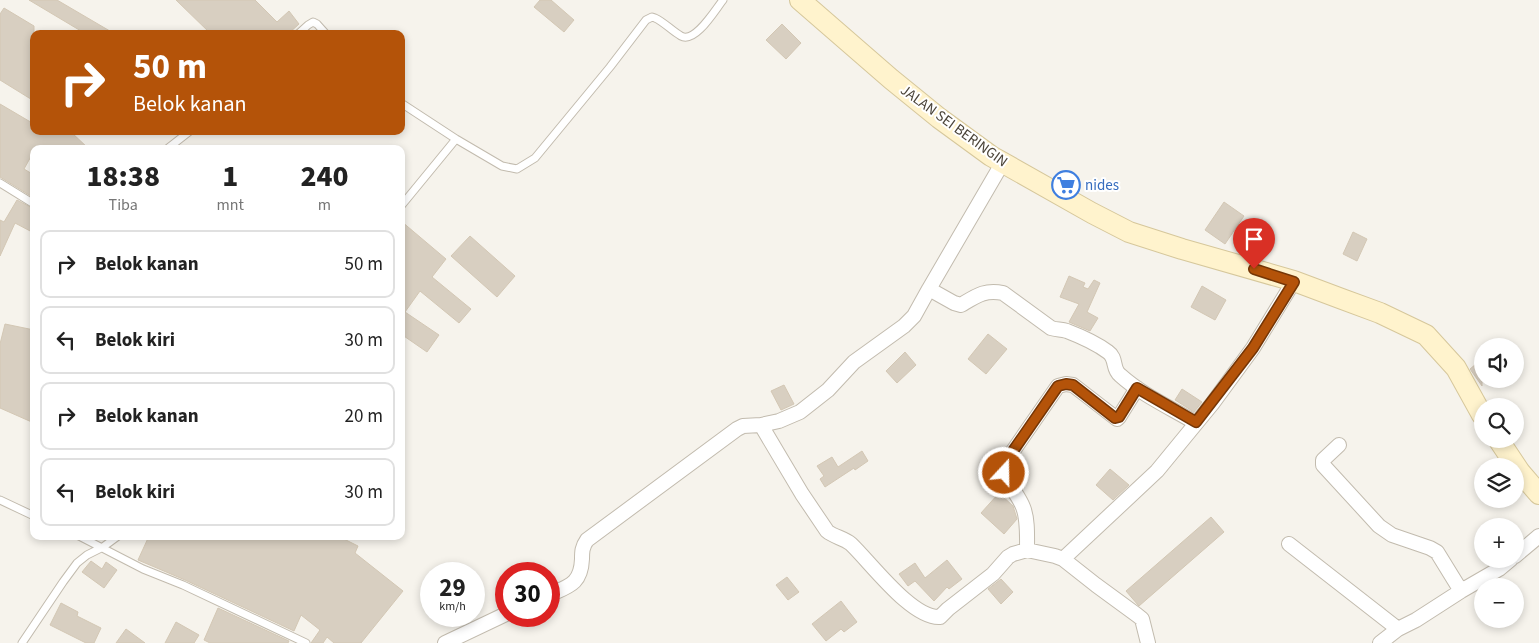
<!DOCTYPE html>
<html lang="id">
<meta charset="utf-8">
<style>
:root{--surface:#fff;--page:#f2f2f2;--text:#222;--muted:#767676;--line:#e0e0e0}
body{margin:0;font-family:"Source Sans 3",sans-serif;background:var(--page);color:var(--text);height:100vh;display:flex;flex-direction:column;font-size:19px;white-space:nowrap}
*{box-sizing:border-box;margin:0}
p{font-size:16px;color:var(--muted)}
.icon{flex:none;width:28px;height:28px;fill:none;stroke:currentColor;stroke-width:2;stroke-linecap:round;stroke-linejoin:round}
.map{position:relative;flex:1;overflow:hidden}
.details{position:absolute;left:30px;top:145px;width:375px;height:395px;display:flex;flex-direction:column;background:var(--surface);border-radius:10px;box-shadow:0 2px 8px #0003}
.details>*{flex:none}
.banner{position:absolute;left:30px;top:30px;width:375px;height:105px;border-radius:10px;box-shadow:0 2px 8px #0003;background:#b45309;color:#fff;overflow:hidden}
.controls{position:absolute;left:1474px;top:338px;display:grid;gap:10px}
.controls a{display:grid;place-items:center;width:50px;height:50px;border-radius:50%;background:var(--surface);box-shadow:0 2px 8px #0003;font-size:25px}
.speed{position:absolute;left:420px;top:562px;display:flex;gap:10px;font-size:25px;font-weight:700;text-align:center}
.speed>*{display:grid;place-content:center;width:65px;height:65px;border-radius:50%;background:var(--surface);box-shadow:0 2px 8px #0003;line-height:1}
.speed small{font-size:12px;font-weight:400}
.speed .limit{border:8px solid #d22;background:#fff;color:#111}
.pin{position:absolute;display:grid;place-items:center;width:42px;height:42px;color:#fff;margin:-51px -21px;border-radius:50% 50% 50% 0;rotate:-45deg;box-shadow:0 0 5px #0007}
.pin .icon{rotate:45deg}
.me{position:absolute;width:55px;margin:-28px;rotate:21deg;stroke-linejoin:round;filter:drop-shadow(0 0 4px #0008)}
.turn{display:flex;align-items:center;gap:18px;height:105px;padding:0 20px;font-size:22px}
.turn .icon{width:65px;height:65px;stroke-width:2.5}
.turn b{display:block;font-size:35px;line-height:42px}
.eta{display:flex;justify-content:space-evenly;align-items:center;height:85px;text-align:center}
.eta b{font-size:30px;font-weight:800;line-height:35px}
ul{padding:0;list-style:none}
li{display:flex;align-items:center;gap:15px;height:68px;margin:0 10px 8px;padding:0 10px;border:2px solid var(--line);border-radius:10px}
li div{flex:1}
li b{display:block;font-size:19px}
li em{font-style:normal}
.map>svg:first-child{display:block}
.building{fill:#d8cfc1;stroke:#d3c7b4}
.lines{fill:none;stroke-linecap:round;stroke-linejoin:round}
.lane-casing{stroke:#c2bbae;stroke-width:9}
.street-casing{stroke:#c2bbae;stroke-width:16}
.secondary-casing{stroke:#d6c79b;stroke-width:22}
.lane{stroke:#fff;stroke-width:7}
.street{stroke:#fff;stroke-width:14}
.secondary{stroke:#fff3cd;stroke-width:20}
.route-casing{stroke:#753606;stroke-width:12}
.route{stroke:#b45309;stroke-width:9}
.labels{text-anchor:middle;dominant-baseline:central;stroke-width:4;stroke-linejoin:round;paint-order:stroke}
.street-label{font-size:15px;fill:#4b4439;stroke:#fff}
.shop-label{font-size:15px;fill:#366cbe;stroke:#fff;text-anchor:start}
</style>
<div class="map">
<svg width="1539" height="643" viewBox="0 0 1539 643">
<rect width="100%" height="100%" fill="#f6f3ec"/>
<path class="building" d="M29,0H57L115,34H86Z
M176,0H255L277,22L289,11L299,24L288,34H211Z
M540,0H551L574,20L564,32L534,7Z
M4,8L34,26V101L0,80V14Z
M782,24L801,43L786,59L766,40Z
M0,104L34,124V131H70L89,149H34V151L24,169L34,175V198L0,177Z
M17,200L34,209V233L15,223L0,256V220L4,222Z
M1224,202L1244,216L1225,244L1205,230Z
M401,221L446,259L432,277L471,309L459,323L420,291L405,312L439,335L427,352L401,334Z
M1353,232L1367,239L1357,261L1343,254Z
M470,236L515,276L497,297L451,256Z
M1069,276L1085,283L1083,287L1088,289L1094,280L1100,283L1087,312L1098,318L1090,331L1069,322L1079,304L1060,297Z
M1202,286L1226,300L1215,320L1191,307Z
M5,324L34,330V423L0,408V344Z
M988,334L1007,349L986,374L968,359Z
M905,352L916,365L897,383L886,371Z
M1482,359V386L1470,369Z
M784,385L794,404L781,410L771,391Z
M1182,389L1202,402L1194,412L1175,400Z
M862,451L868,461L855,470L854,468L825,487L820,479L824,476L817,466L832,457L838,467Z
M1110,469L1129,485L1113,500L1096,485Z
M999,493L1013,506L1017,519L1004,534L981,513Z
M1211,517L1224,532L1139,606L1138,605L1126,591Z
M149,536H338L358,546L355,553L403,591L361,643H334L327,637L323,643H311L320,630L301,615L294,631L185,580L138,560Z
M947,560L962,579L949,589L947,587L934,601L915,581L908,586L899,574L915,563L925,578Z
M91,561L102,569L106,562L117,570L104,588L82,572Z
M787,577L799,592L788,600L776,585Z
M1001,579L1013,592L1001,604L988,589Z
M841,601L857,622L844,632L841,629L826,641L812,624Z
M61,603L78,612L77,616L101,628L94,643H86L50,625Z
M218,608L289,641L288,643H210L204,640Z
M176,622L199,635L194,643H165Z
M126,629L145,643H116Z"/>
<g class="lines">
<defs>
<path id="lane" d="M298,34L308,25L313,22L317,24L326,34
M401,103L456,139L502,166L517,169L535,158L610,67L646,20L652,17L655,18C664,22 672,31 681,36C695,44 715,10 723,0
M167,149L190,131
M0,183L34,204
M401,206L456,139
M0,500L34,516
M79,536L143,569L183,585L306,643
M22,643L63,582L77,563L87,555L103,547L118,536"/>
<path id="street" d="M929,289L1003,162
M761,425L802,494L827,531C834,537 844,538 851,544C871,563 912,619 940,617L948,609L993,574L1008,557L1013,554L1027,550L1055,556L1063,559L1096,585L1137,615L1142,619L1148,643
M1339,445L1323,460V465L1379,526L1392,535L1430,548L1437,552L1461,591
M1289,544L1398,629
M1027,550C1027,537 1028,519 1023,507C1017,492 1003,480 1004,464L1058,386L1066,384L1073,385L1117,419L1119,417L1137,388
M1515,556L1539,536
M1063,559L1157,471L1212,404L1253,348L1294,281
M549,595C569,586 581,584 582,559C582,552 582,547 587,540L737,429L743,426L761,425L779,421L800,412L828,390L854,362L904,326L914,316L929,289L954,303L961,305C976,296 985,289 1003,293L1051,328C1057,330 1061,329 1067,331C1080,336 1096,343 1108,352C1117,358 1112,369 1120,375C1142,395 1171,408 1196,423
M445,643L506,614
M1380,643L1398,629L1416,620L1461,591L1499,569L1511,559"/>
<path id="secondary" d="M800,0L891,79L939,118L991,156L1092,213L1129,232L1182,249L1294,281L1342,299L1380,313L1426,335L1456,368L1482,415
M1498,439L1520,472L1539,494"/>
</defs>
<use href="#lane" class="lane-casing"/>
<use href="#street" class="street-casing"/>
<use href="#secondary" class="secondary-casing"/>
<use href="#lane" class="lane"/>
<use href="#street" class="street"/>
<use href="#secondary" class="secondary"/>
</g>
<g class="lines">
<defs>
<path id="route" d="M1004,473V464L1058,386L1066,384L1073,385L1115,418L1119,417L1137,388L1196,422L1253,348L1294,282L1254,269"/>
</defs>
<use href="#route" class="route-casing"/>
<use href="#route" class="route"/>
</g>
<defs>
<symbol id="supermarket-ring" viewBox="-11 -11 22 22"><circle r="9.5" fill="#fff" stroke="#3f7fe0" stroke-width="1.5"/><path d="M-6-5.5h2.5l.6 2H6L4.5 2H-2.5L-4.4-4H-6ZM-1.5 3.2a1.3 1.3 0 1 0 .1 0ZM3 3.2a1.3 1.3 0 1 0 .1 0Z" fill="#3f7fe0"/></symbol>
</defs>
<g fill-rule="evenodd">
<use href="#supermarket-ring" x="1050" y="169" width="32" height="32"/>
</g>
<g class="labels">
<g class="street-label">
<text transform="translate(954 126) rotate(36)">JALAN SEI BERINGIN</text>
</g>
<g class="shop-label">
<text x="1085" y="185">nides</text>
</g>
</g>
</svg>
<div class="controls">
<a><svg class="icon" aria-label="sound" viewBox="0 0 24 24"><path d="M4 9h4l5-4v14l-5-4H4zM17 9q2 3 0 6"/></svg></a>
<a><svg class="icon" aria-label="search" viewBox="0 0 24 24"><circle cx="10" cy="10" r="6"/><path d="M15 15l6 6"/></svg></a>
<a><svg class="icon" aria-label="layers" viewBox="0 0 24 24"><path d="M12 4l9 5-9 5-9-5zM3 14l9 5 9-5"/></svg></a>
<a>+</a>
<a>−</a>
</div>
<div class="speed"><div>29<small>km/h</small></div><div class="limit">30</div></div>
<div class="pin" style="left:1254px;top:269px;background:#d93025"><svg class="icon" aria-label="arrive" viewBox="0 0 24 24"><path d="M6 21V4h12l-3 4 3 4H6"/></svg></div>
<svg class="me" style="left:1004px;top:473px" viewBox="-20 -20 40 40"><circle r="17" fill="#b45309" stroke="#fff" stroke-width="3"/><path d="M0-11L8 9 0 5-8 9z" fill="#fff"/></svg>
<div class="banner">
<div class="turn"><svg class="icon" aria-label="right" viewBox="0 0 24 24"><path d="M7 20v-9h11M14 6l5 5-5 5"/></svg><div><b>50 m</b>Belok kanan</div></div>
</div>
<section class="details">
<div class="eta">
<div><b>18:38</b><p>Tiba</p></div>
<div><b>1</b><p>mnt</p></div>
<div><b>240</b><p>m</p></div>
</div>
<ul>
<li><svg class="icon" aria-label="right" viewBox="0 0 24 24"><path d="M7 20v-9h11M14 6l5 5-5 5"/></svg><div><b>Belok kanan</b></div><em>50 m</em></li>
<li><svg class="icon" aria-label="left" viewBox="0 0 24 24"><path d="M17 20v-9H6M10 6l-5 5 5 5"/></svg><div><b>Belok kiri</b></div><em>30 m</em></li>
<li><svg class="icon" aria-label="right" viewBox="0 0 24 24"><path d="M7 20v-9h11M14 6l5 5-5 5"/></svg><div><b>Belok kanan</b></div><em>20 m</em></li>
<li><svg class="icon" aria-label="left" viewBox="0 0 24 24"><path d="M17 20v-9H6M10 6l-5 5 5 5"/></svg><div><b>Belok kiri</b></div><em>30 m</em></li>
</ul>
</section>
</div>
